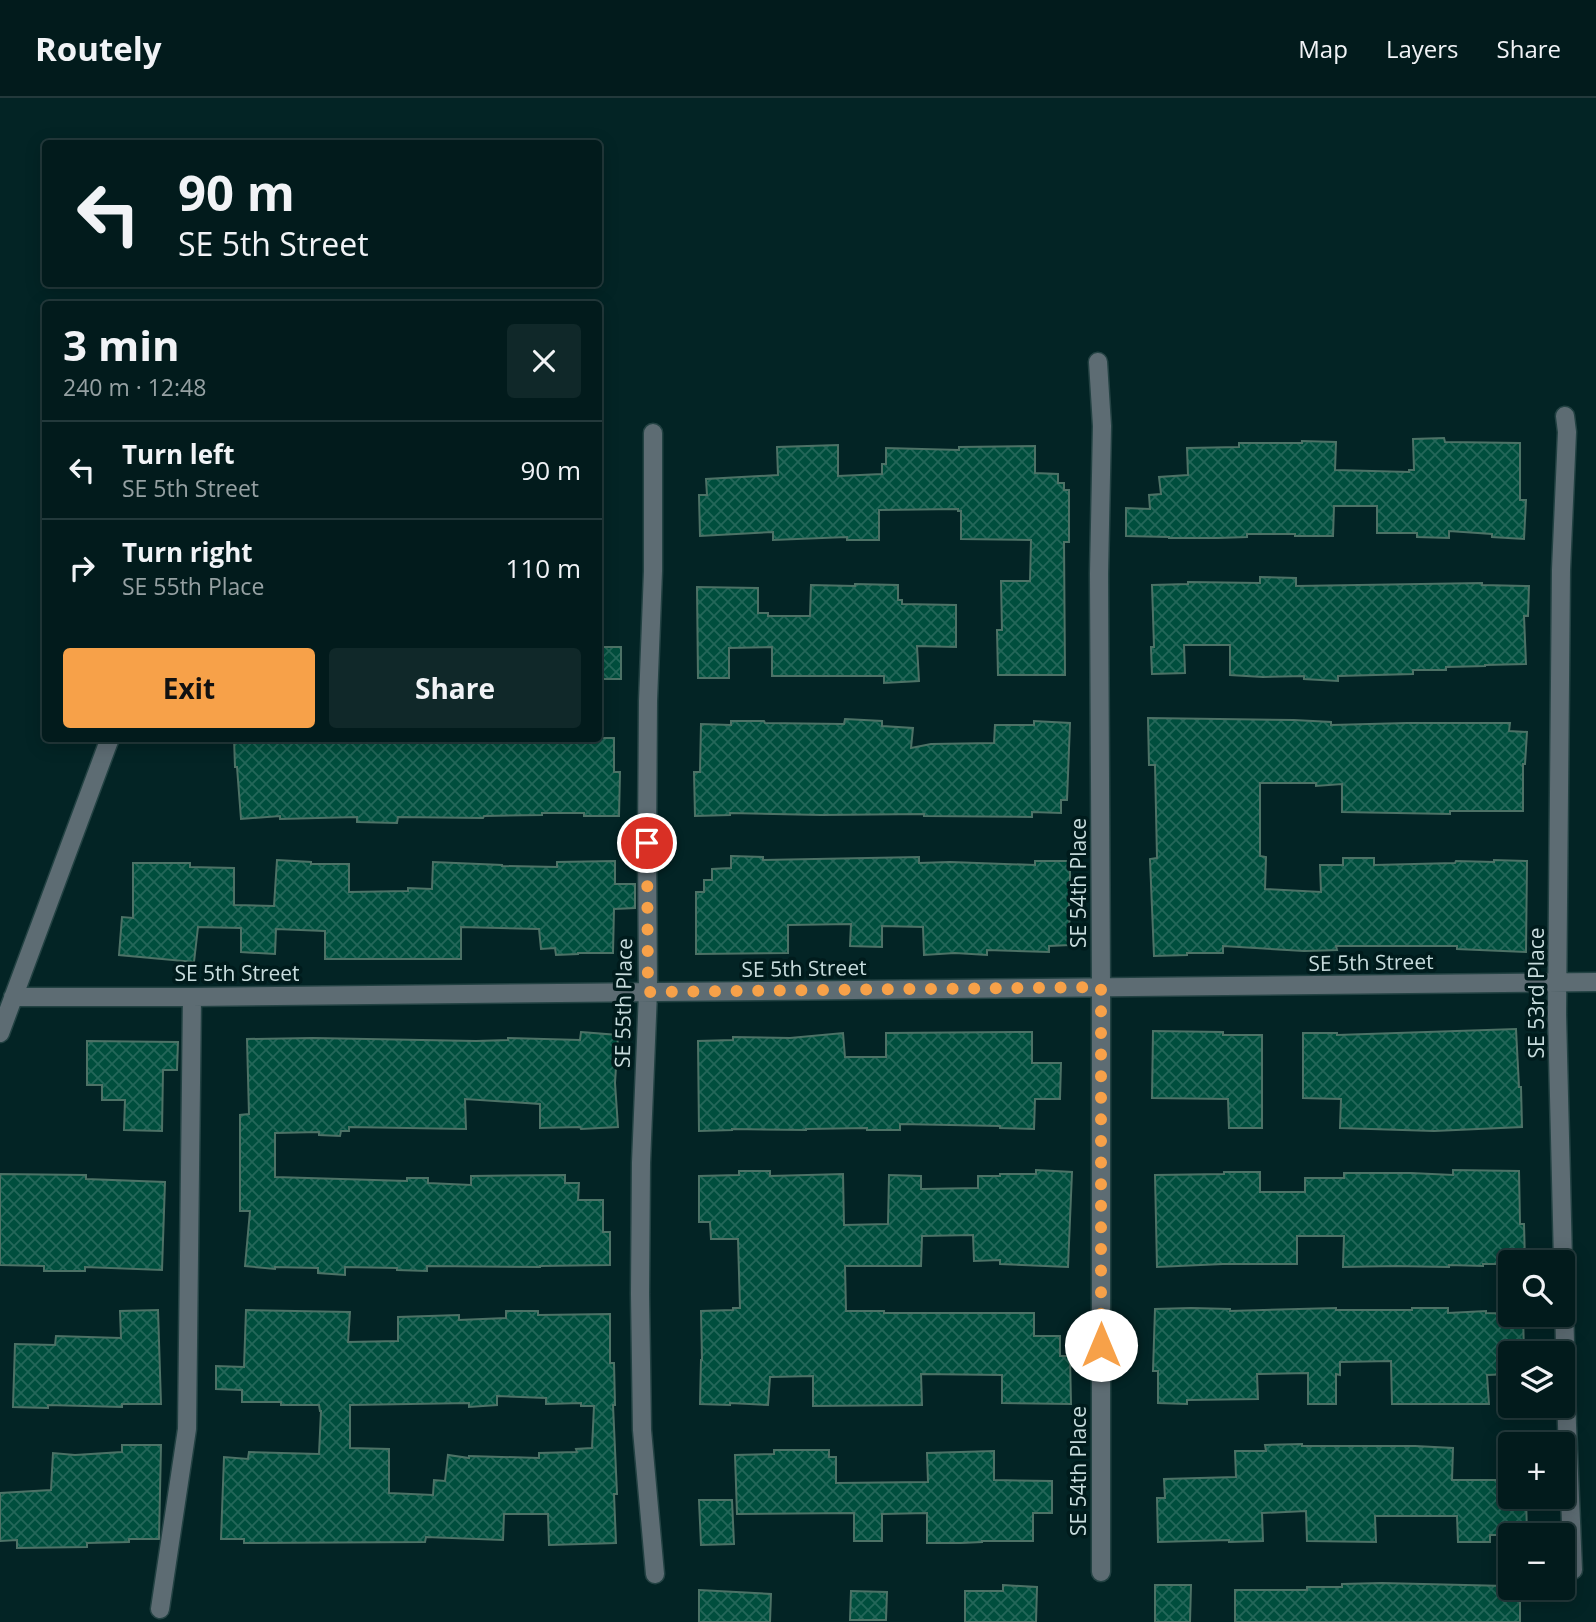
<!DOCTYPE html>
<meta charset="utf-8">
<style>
:root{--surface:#021b1c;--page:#102829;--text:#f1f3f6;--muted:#96a1a3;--line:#23393b;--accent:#f7a149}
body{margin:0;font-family:"Open Sans",sans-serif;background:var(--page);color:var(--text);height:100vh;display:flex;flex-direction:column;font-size:26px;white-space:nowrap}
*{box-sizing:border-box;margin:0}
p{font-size:23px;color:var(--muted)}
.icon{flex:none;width:38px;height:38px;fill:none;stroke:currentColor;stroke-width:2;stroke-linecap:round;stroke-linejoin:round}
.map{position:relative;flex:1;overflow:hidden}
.sheet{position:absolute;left:42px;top:203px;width:560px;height:441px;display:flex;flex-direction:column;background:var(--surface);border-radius:7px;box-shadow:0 4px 18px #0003,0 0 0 2px var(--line)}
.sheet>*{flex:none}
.top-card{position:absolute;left:42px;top:42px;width:560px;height:147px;border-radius:7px;box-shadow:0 4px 18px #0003,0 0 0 2px var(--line);background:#021b1c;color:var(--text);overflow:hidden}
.tools{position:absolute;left:1498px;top:1152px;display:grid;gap:14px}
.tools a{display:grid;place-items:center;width:77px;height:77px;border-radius:7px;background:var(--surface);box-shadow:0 4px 18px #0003,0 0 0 2px var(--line);font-size:35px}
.pin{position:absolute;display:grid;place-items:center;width:60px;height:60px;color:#fff;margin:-30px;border:4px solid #fff;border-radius:50%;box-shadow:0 2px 7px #0007}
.me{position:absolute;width:77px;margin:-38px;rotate:0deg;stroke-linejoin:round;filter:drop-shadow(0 0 5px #0008)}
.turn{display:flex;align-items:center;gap:24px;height:147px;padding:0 21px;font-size:32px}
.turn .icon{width:91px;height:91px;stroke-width:2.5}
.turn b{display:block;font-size:49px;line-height:60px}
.round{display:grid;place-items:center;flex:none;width:74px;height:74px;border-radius:7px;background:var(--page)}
.overview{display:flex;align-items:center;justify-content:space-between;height:119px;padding:0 21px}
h1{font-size:42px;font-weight:700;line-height:52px}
.action{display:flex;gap:14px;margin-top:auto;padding:14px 21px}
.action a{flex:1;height:80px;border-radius:7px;background:var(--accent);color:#111;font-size:28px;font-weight:700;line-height:80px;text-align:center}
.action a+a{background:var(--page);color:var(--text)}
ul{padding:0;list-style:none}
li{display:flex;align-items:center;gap:21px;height:98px;padding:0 21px;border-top:2px solid var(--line)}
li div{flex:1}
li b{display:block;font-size:26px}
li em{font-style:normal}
header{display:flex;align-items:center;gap:42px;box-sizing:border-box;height:98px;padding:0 35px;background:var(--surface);border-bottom:2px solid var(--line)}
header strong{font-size:33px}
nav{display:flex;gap:38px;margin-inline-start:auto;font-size:24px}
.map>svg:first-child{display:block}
.building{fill:url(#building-cross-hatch);stroke:#4d7266;stroke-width:2;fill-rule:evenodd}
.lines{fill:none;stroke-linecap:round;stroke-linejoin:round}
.minor-casing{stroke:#234243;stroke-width:21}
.minor{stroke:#5d6c73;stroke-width:18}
.route{stroke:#f7a149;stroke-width:12;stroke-dasharray:0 21.6}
.labels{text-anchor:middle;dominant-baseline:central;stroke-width:7;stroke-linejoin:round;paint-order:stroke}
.street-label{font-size:21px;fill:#c8ddde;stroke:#001b1c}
</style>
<header>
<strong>Routely</strong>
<nav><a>Map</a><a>Layers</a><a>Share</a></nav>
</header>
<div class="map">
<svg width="1596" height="1524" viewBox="0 0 1596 1524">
<defs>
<pattern id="building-cross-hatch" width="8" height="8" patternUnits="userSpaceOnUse" patternTransform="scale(1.75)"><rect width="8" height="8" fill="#004e3d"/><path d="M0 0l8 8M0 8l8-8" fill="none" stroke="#246759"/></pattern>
</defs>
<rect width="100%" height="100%" fill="#032425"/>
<path class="building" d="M1444,340L1445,344L1520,345V402H1526L1524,441L1492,439V436L1449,433V440L1417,439V435H1377V408H1334L1333,438H1295V436H1247V439L1218,440H1169V439L1126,438V410L1150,411L1149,397L1161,396L1159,379L1188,377L1187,350L1239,349V345H1302V343L1336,344L1335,372L1409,374V372H1414L1413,341Z
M838,347V378L882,376V366H886V350L959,352V349L1035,348V375L1058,376V385H1064V392H1069V444H1064L1065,577H998L997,532H1002L1001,483H1030L1031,442L961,441V413H958V411L879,412V442H847V439L773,442V434L700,438L699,397H707L706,381L778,377L777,349Z
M1260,479L1296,480V488L1482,485V487L1529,488L1528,518H1524L1526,566L1485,567V568L1446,569V572H1413V576L1338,578V583L1304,581V578L1263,579L1230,577V547H1184L1185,575L1152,576L1151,549H1154L1152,487L1188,486V484L1260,485Z
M855,486L898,487V502H902V506L956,507V549L917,548L919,583L884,585V578H772V549L729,550V580H698L697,489L758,490V515H768V518H810L811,487L855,488Z
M598,549H621V581H598Z
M1148,620L1294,622L1331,624V627L1407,625H1510L1509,633L1527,634L1525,666H1523V713H1450V716L1342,714V686L1316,688V685H1260V758L1266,759L1265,791L1321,794L1320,767H1343V760H1374V767L1455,765L1456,763L1494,764V762L1527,763L1526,854L1457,851V848H1336L1337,852L1304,853L1223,848V855H1187V857L1154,858L1150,761L1157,760L1155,667H1149Z
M845,621L882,623V628L913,630L911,650L931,646L994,645L995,627H1034V623L1070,625L1067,702H1061V715L1032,714V719L924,718V716L821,717L730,715V717L695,718L694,674H700L701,626L731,627V623H764L765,625L844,626Z
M234,640H614V674H620L619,718H584V715H542V717L484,718L483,720L398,719L397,725L357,724V719L280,721V718L241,721L237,669H235Z
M731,758L763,759V762L919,759V765L950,764L1035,767V763H1070V804H1069L1070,847L1049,848V854L987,852V857L955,855L924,857L923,829L882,828V849L850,848L851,826L788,827V855L696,856V794H704V782H712V771L731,770Z
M277,762L311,764V766H349V794L408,793V790L432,791L433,764L502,767V768L557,769V764L615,763V786H635V810L614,811L613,855H578V856L556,857L555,850L541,851L539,831L461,829V861H325V833L276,831L275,856L241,854V830L198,829L194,864L119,857L122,819L133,820V765H190V769L234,770V807L274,808Z
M1516,931L1519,989H1521L1522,1029L1434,1033L1340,1030L1341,1001L1303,1000V935H1337V937Z
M1153,933L1223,934V937H1262V1030H1229L1228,1001L1152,1000Z
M581,934L618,937L615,985L618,1029L581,1031L580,1029L540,1030V1006L465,1001L466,1031L349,1029V1033H341L340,1038L319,1037V1034L275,1035V1079L407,1083V1080H428V1085L471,1087V1078L565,1077V1085H579L578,1102H603V1134H610V1167L540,1168V1169L427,1168V1173L397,1172V1170L345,1169V1177L318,1175V1170L275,1169V1171L245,1168L250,1113H240V1017L249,1016L247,941L313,940L476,943L508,942V940L580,942Z
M1032,934V965H1061L1060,1001H1035L1034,1031L1000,1030V1028L900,1026V1032H867V1030L806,1031V1032L732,1031V1032L699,1033L698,943L733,942V939L790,940L843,935L845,959H886V935Z
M87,943L178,944L177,972H163L162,1033L124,1032L125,1002H102V987H87Z
M1036,1072L1072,1074L1068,1169L1000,1166V1162L974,1163L973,1137L922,1138L921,1168H845L846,1213H884V1215H1034V1238H1060V1258H1070L1071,1306L1002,1305V1277L921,1276L922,1307L813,1308V1278L770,1279L768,1307L730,1305V1307L700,1306L701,1262H702L701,1213L733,1212V1210H740L738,1141H711L710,1124H699V1078L739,1077V1073H770V1078L843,1076L844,1127L888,1126L889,1077L921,1078V1091L978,1090V1078H1000V1076H1036Z
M1453,1072L1519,1073L1520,1126H1524L1525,1164H1510V1166H1483V1168L1449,1167V1169L1395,1168L1343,1169L1344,1138H1297V1166H1223L1157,1169L1155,1077L1224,1076V1074H1260V1094H1305V1080H1344V1075H1411L1453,1077Z
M0,1076L86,1077V1081L165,1084L162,1172L85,1169V1173H44V1168L0,1167Z
M1191,1210L1230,1211V1213L1336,1210V1212H1412V1210H1448V1215L1486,1213V1215L1523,1216L1524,1255H1510V1276L1487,1277L1489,1306H1392L1391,1263L1340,1264V1277L1336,1276V1306H1308V1275L1257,1276L1258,1301L1187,1302V1306L1158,1305V1273H1153L1155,1211Z
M158,1212L161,1306H122V1309L48,1307V1310L13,1309L15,1246L55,1247L56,1238L121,1240L120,1213Z
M246,1212L350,1214L348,1244L398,1243V1219L459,1217V1222L506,1220V1213H538V1217L610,1216V1265H614L615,1307H613L617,1396H614L616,1445L549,1447L548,1416H504L503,1442L426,1439L425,1444L244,1445V1441H221L224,1359L248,1361L249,1354L319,1356L321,1313H320L319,1307H281V1304H242V1292L216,1291V1268L244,1269ZM497,1298L546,1300V1306L581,1305V1308H594L592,1350L576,1351L577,1354L539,1355V1360L469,1358V1360L448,1357L445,1383L434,1382L433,1397L389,1395V1351L350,1350V1307L469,1305V1309L497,1307Z
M1302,1346V1348H1415L1453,1350L1452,1382H1510V1398H1526L1527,1437H1490V1444H1458L1457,1418H1375L1376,1444L1307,1443L1306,1413L1262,1415L1263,1443L1229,1444V1442L1158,1444L1157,1400H1165L1164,1381L1236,1379L1235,1353H1266L1265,1347Z
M122,1347H161L159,1441H129V1444L87,1445V1449L17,1450V1442L0,1443V1395L51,1392L53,1355L75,1357L122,1354Z
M774,1352H829V1359H836V1385L928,1384L927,1355L994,1353V1382L1052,1383V1415H1033V1443H982V1444L961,1445H927V1415L882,1416V1443H854V1415L737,1416L735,1357L774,1356Z
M699,1402H732L734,1446L701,1447Z
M1382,1485L1506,1488L1507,1495H1520V1524H1235V1492H1307V1489H1342V1486Z
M1003,1487L1037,1489L1036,1524H965V1493H1003Z
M1155,1487H1191L1190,1524H1155Z
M699,1492L771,1496L770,1524H699Z
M851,1493L887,1494L886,1522H850Z"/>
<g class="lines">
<defs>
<path id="minor" d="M1098,264L1102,328L1099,476L1101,889V1474
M1565,318L1567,334L1561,472L1557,916L1567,1327L1573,1472
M653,335V473L648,603L647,745L648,894L641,1065L640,1196L642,1332L655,1476
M13,899H192L1596,884
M0,935L110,640
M160,1511L187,1331L192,899"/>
</defs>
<use href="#minor" class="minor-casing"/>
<use href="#minor" class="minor"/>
</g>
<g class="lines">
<path class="route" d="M647,745L648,894L1101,889V1247"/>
</g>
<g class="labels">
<g class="street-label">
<text transform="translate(1078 785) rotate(-90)">SE 54th Place</text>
<text transform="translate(1371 864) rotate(-1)">SE 5th Street</text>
<text transform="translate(804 870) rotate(-1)">SE 5th Street</text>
<text x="237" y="875">SE 5th Street</text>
<text transform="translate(1536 895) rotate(-90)">SE 53rd Place</text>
<text transform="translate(623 905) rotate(-89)">SE 55th Place</text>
<text transform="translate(1078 1373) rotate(-90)">SE 54th Place</text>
</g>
</g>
</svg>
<div class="tools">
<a><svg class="icon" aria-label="search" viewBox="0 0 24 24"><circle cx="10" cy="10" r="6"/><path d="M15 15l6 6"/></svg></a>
<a><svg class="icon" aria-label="layers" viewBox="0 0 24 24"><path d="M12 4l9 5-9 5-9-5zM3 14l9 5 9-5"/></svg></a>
<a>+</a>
<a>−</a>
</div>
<div class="pin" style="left:647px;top:745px;background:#d93025"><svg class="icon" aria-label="arrive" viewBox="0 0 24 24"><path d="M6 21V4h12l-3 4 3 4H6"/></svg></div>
<svg class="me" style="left:1101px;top:1247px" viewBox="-20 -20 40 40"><circle r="19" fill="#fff"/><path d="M0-13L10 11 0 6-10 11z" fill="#f7a149"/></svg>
<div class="top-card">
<div class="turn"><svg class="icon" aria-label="left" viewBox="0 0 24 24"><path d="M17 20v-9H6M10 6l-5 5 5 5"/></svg><div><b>90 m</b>SE 5th Street</div></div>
</div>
<section class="sheet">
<div class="overview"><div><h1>3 min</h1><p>240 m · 12:48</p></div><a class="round"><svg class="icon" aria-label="close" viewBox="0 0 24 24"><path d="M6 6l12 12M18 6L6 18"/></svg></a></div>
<ul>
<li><svg class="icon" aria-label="left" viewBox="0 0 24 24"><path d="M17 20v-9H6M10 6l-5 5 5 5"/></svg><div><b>Turn left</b><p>SE 5th Street</p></div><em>90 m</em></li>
<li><svg class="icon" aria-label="right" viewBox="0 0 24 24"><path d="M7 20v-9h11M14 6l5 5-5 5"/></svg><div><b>Turn right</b><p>SE 55th Place</p></div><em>110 m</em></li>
</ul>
<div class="action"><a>Exit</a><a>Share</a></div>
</section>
</div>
